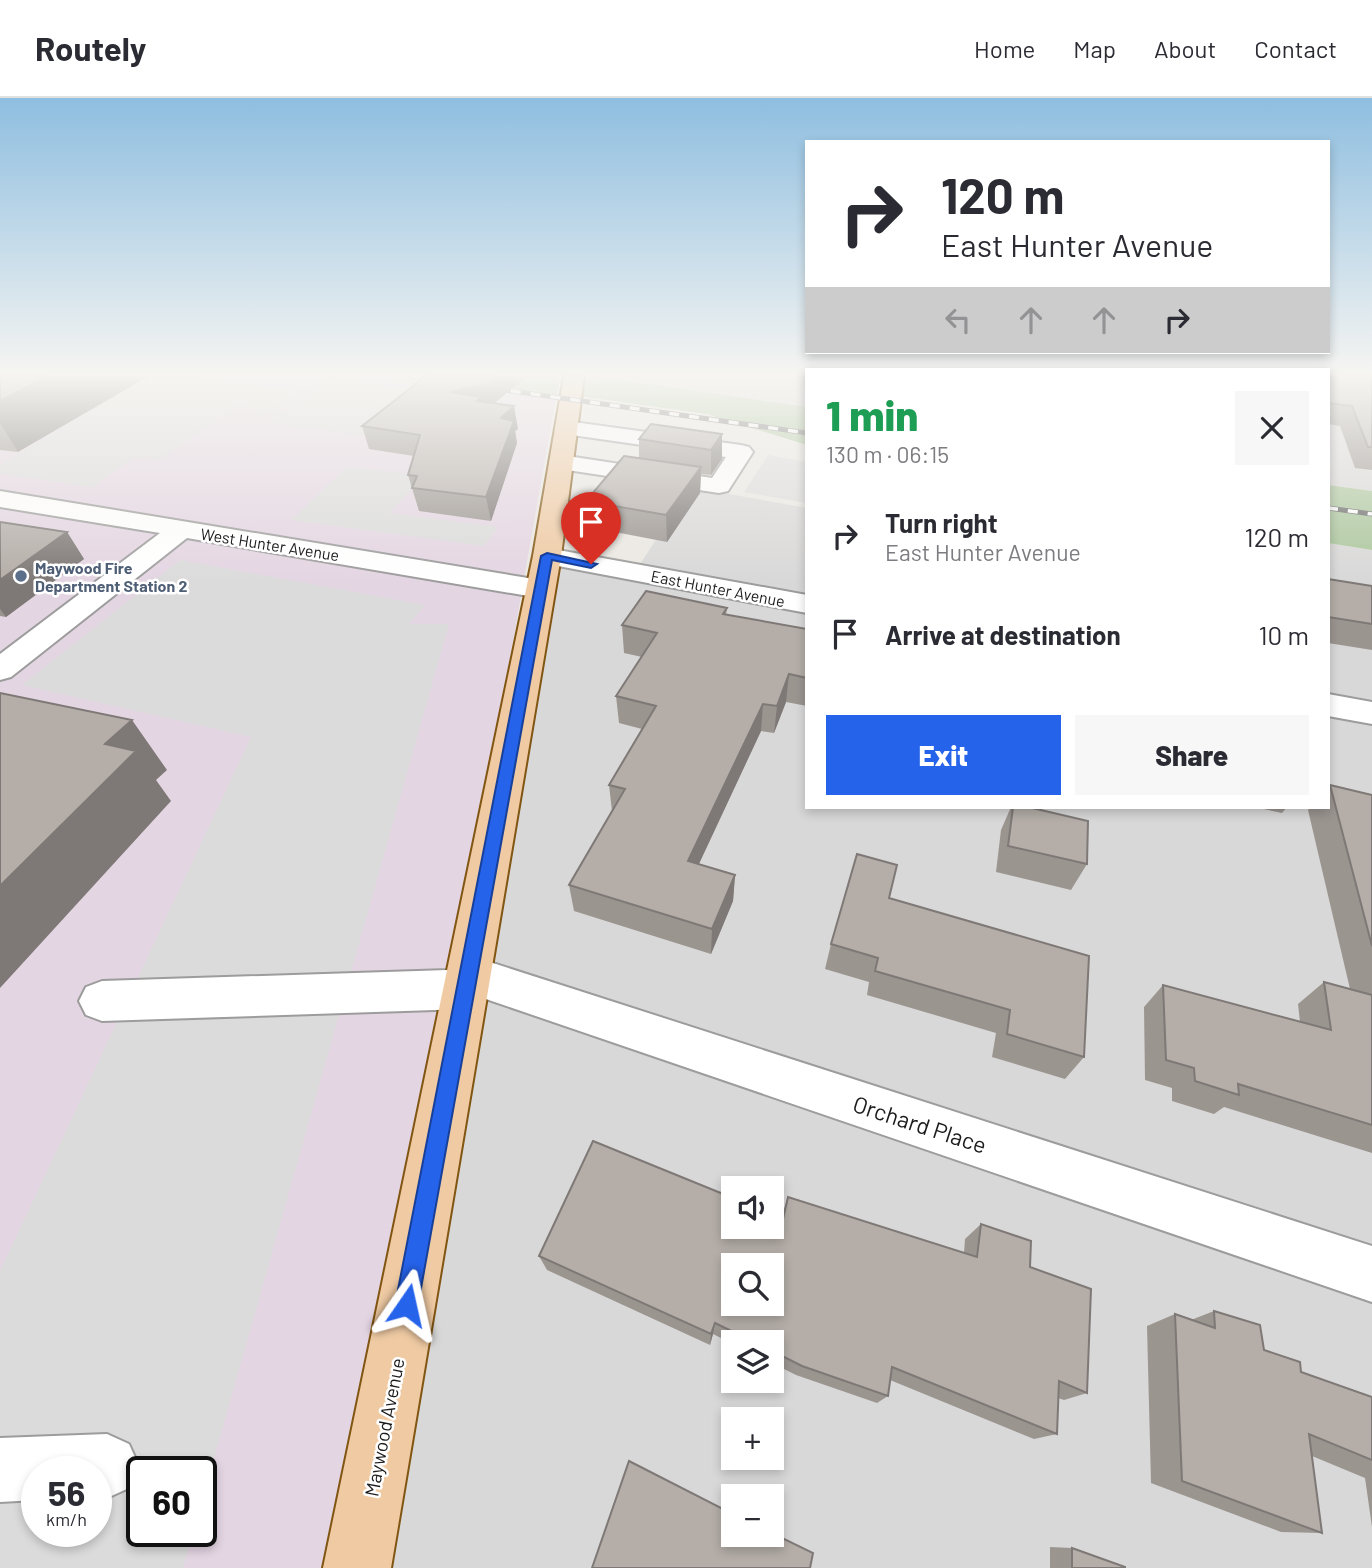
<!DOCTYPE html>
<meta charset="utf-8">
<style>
:root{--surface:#fff;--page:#f7f7f7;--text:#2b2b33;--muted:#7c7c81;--line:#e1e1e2;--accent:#2563eb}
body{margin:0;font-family:Barlow,sans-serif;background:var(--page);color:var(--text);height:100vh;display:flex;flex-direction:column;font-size:26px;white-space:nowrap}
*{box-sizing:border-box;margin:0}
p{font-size:23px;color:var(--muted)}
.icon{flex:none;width:38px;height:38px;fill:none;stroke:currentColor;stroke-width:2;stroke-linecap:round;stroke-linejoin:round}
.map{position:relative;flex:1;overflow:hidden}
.side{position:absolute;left:805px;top:270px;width:525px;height:441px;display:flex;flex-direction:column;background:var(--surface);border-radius:0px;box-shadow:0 4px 10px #0003}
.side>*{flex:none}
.guide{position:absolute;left:805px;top:42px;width:525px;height:214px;border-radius:0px;box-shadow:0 4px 10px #0003;background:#fff;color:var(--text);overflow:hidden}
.buttons{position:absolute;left:721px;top:1078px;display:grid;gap:14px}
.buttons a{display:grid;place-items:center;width:63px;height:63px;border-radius:0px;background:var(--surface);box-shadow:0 4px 10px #0003;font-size:35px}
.speed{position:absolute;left:21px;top:1358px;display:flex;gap:14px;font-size:35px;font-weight:700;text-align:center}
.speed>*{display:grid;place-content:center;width:91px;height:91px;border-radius:50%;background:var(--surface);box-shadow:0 4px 10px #0003;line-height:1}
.speed small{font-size:18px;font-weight:400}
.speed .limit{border:4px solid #111;border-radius:10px;background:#fff;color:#111}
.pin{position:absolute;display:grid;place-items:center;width:60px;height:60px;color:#fff;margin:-72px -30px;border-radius:50% 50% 50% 0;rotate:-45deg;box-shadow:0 0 7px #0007}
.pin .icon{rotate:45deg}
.me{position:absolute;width:77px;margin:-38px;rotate:11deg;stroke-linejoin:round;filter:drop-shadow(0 0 5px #0008)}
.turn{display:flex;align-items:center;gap:24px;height:147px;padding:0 21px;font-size:32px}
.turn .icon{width:91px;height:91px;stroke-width:2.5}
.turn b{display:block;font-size:49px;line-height:60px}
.lanes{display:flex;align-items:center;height:66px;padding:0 21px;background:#0003;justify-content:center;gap:35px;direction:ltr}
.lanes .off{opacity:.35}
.round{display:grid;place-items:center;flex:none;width:74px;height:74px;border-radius:0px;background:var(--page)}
.overview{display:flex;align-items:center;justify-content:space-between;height:119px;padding:0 21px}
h1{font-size:42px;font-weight:800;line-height:52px;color:#1e9e55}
.cta{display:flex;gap:14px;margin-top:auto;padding:14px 21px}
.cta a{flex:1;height:80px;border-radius:0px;background:var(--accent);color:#fff;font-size:28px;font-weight:800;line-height:80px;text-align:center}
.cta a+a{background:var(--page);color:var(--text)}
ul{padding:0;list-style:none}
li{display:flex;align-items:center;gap:21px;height:98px;padding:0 21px}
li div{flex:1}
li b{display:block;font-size:26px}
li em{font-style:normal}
header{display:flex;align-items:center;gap:42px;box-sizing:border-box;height:98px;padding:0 35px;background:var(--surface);border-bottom:2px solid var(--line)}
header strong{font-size:33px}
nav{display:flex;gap:38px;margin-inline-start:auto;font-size:24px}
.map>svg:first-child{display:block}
.residential{fill:#d9d8d8;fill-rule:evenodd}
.industrial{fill:#e4d5e2;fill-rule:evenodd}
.forest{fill:#abc69c}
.parking{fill:#dbdbdb;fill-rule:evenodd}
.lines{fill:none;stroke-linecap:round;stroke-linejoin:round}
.minor-casing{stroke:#9c9c9c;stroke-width:4}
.major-casing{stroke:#815512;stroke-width:4}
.minor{fill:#fff;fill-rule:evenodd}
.major{fill:#efcaa3;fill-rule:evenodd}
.rail-casing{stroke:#696969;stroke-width:5}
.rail{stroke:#fff;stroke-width:3.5;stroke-dasharray:10;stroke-linecap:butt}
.wall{fill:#9b9590}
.shaded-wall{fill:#7e7976}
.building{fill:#b4ada8;stroke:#7e7976;stroke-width:2;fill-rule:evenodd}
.route{fill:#2563eb;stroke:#184099;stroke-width:2}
.service-dot{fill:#5c6f8a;stroke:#fff;stroke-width:2.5}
.labels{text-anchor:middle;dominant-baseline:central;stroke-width:5;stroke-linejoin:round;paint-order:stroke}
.far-street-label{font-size:16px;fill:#1b1b1b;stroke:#fff}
.far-service-label{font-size:16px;font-weight:bold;fill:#4e5e75;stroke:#fff;text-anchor:start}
.street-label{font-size:19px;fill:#1b1b1b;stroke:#fff}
.near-street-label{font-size:23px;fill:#1b1b1b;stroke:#fff}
</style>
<header>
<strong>Routely</strong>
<nav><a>Home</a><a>Map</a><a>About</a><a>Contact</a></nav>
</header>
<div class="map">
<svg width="1372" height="1470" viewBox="0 0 1372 1470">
<rect width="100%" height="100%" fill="#ebe8e2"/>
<path class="residential" d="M594,278H807V309Z
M1328,278H1372V393L1328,387Z
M690,389L807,410V709H1328V445L1372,452V1470H357L547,458L635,474ZM733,1090H772V1129H733ZM733,1167H772V1206H733ZM733,1244H772V1283H733ZM733,1321H772V1360H733ZM733,1398H772V1437H733Z"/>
<path class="industrial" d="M0,278H384L556,300L349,1470H0ZM37,1374H96V1433H37ZM142,1374H201V1433H142Z"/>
<path class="forest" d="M384,278H560L556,300Z
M574,278H594L807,309V347L707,316L571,297Z
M1328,387L1372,393V452L1328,445Z"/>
<path class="parking" d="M149,278L302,293L274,314L235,309L159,362L135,359L92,389L0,376V367Z
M328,282L503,304L495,312L366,338L269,325Z
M768,357L807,364V405L744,394Z
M348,368L423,378L390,415L498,429L484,448L291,422Z
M180,462L425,507L409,526H449L201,1407V1374H142V1433H194L183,1470H0V1173L251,639L22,587ZM37,1374H96V1433H37Z"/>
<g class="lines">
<defs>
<path id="minor" d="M566,323L741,347L749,349L753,354L728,393L719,395L561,371L553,369L549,364L553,359L561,357L712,380L726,359L558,335L555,330L558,325Z
M0,393L540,482L550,485L554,491L550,497L540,500L187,440L11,579L0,582V556L160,435L0,409Z
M547,450L807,497V515L537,464L533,458L537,452Z
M1328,596L1372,604V626L1328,618Z
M468,857L1372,1148V1204L483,900L481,905L465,911L102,923L86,917L79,903L86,889L102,883L448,872L452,862Z
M107,1336L129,1346L139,1368L129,1390L107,1400H96V1374H37V1402L0,1404V1340Z"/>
<path id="major" d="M564,278H584L561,458L391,1470H323L533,458Z"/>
</defs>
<use href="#minor" class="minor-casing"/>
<use href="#major" class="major-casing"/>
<use href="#minor" class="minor"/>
<use href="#major" class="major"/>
<defs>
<path id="rail" d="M411,278L443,283
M491,290L807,335
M1328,410L1372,416"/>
</defs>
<use href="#rail" class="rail-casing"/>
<use href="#rail" class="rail"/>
</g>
<path class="wall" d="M0,278L18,354L0,352Z
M426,278H527L494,305L518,331L515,333L517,345L491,423L419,413L408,377L414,358L369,351L362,328Z
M1328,278H1372V372L1355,370L1340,328L1328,326Z
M722,336V361L711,377L701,376L700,395L667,444L589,429L586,403L639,360V341Z
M0,424L67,434L84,461L6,519L0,518Z
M1328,481L1372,488V552L1328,545Z
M727,510L726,517L807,531V608L786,604L774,635L761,633L699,766L735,777L733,803L711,856L574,813L569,787L612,713L609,687L642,631L619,625L616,598L642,559L624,555L622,527Z
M1330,687L1372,697V1055L1224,1009L1214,1016L1172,1003V990L1145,982L1144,909L1163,887L1300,924L1298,906L1324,884L1350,891L1308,712L1311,709H1328V689Z
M1011,709H1028L1087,766L1071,792L996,774L1001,732Z
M1254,709H1287L1282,715Z
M889,800L1084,959L1065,981L992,959L996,935L867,897L869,884L825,871L831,846Z
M788,1099L964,1155L965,1141L981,1126L1030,1169L1087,1295L1064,1302L1058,1300L1057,1336L1034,1341L890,1282L888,1298L877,1305L796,1277L772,1265V1244H733V1246L713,1236L710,1247L547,1172L539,1158L781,1120Z
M1214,1213L1264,1252L1301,1274L1372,1299V1429L1365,1380L1312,1358L1322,1435L1281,1434L1151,1385L1147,1228L1175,1216L1191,1222Z
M1050,1449L1072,1450L1125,1470H1050Z"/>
<path class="shaded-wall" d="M48,278H149L18,354L0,325V303Z
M498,278H527L491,308L450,294Z
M514,308L518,331L515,333L517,345L491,423L486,399L501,320Z
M722,336V361L711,377V352Z
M701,369L700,395L667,444L666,417Z
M67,434L84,461L6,519L0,511V482Z
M789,576L786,604L774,635L777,608Z
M763,606L761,633L688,789V763Z
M132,622L167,672L156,682L171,703L0,890V788L105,646Z
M735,777L733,803L711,856L712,831Z
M715,1225L713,1236L710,1247L711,1236Z"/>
<path class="building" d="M0,278H48L0,303Z
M426,278H498L487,286L450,294L482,299L477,303L514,308L501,320L514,323L486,399L412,390L417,378L408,377L420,337L362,328Z
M1328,278H1372V349H1368L1352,308L1328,305Z
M651,326L722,336L711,352L639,341Z
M624,358L701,369L666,417L586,403Z
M0,424L67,434L0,482Z
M1328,481L1372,488V526L1328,519Z
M646,493L727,510L723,516L807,531V580L789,576L777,608L763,606L688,763L735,777L712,831L569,787L625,691L609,687L656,608L616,598L657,535L622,527Z
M0,595L132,622L105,646L136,653L0,788Z
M1330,687L1372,697V848Z
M1013,709H1028L1088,723L1087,766L1008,748Z
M857,756L897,767L889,800L1089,858L1084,959L1007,936L1010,912L875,873L878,860L831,846Z
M1324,884L1372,897V1027L1238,986L1239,997L1195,983L1194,970L1166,962L1163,887L1331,932Z
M593,1043L733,1100V1129H772V1116L783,1121L788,1099L977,1159L981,1126L1031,1143L1030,1169L1091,1191L1087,1295L1059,1283L1057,1336L892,1269L888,1298L802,1268L772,1253V1244H754L715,1225L711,1236L539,1158ZM733,1167H772V1206H733Z
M1214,1213L1260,1227L1264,1252L1300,1264L1301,1274L1372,1299V1362L1309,1336L1322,1435L1182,1383L1175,1216L1215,1230Z
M629,1363L733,1416V1437H772V1435L813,1455L810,1470H592Z
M1072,1450L1125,1469V1470H1072Z"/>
<linearGradient id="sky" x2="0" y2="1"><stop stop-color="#8ebee0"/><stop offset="0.57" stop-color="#f6f5f2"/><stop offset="1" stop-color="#f6f5f2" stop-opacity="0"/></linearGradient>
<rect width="1372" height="484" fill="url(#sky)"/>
<path class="route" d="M547,455L597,466L591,470L552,462L418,1207L415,1215L407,1219L398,1215L395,1207L541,458Z"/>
<circle class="service-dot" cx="21" cy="478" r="7"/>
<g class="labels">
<g class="far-street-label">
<text transform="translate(270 446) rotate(9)">West Hunter Avenue</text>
<text transform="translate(718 490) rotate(11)">East Hunter Avenue</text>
</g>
<g class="far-service-label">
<text x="35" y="469">Maywood Fire<tspan x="35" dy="18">Department Station 2</tspan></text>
</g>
<g class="street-label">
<text transform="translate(384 1329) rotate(-79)">Maywood Avenue</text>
</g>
<g class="near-street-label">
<text transform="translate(920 1026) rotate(18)">Orchard Place</text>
</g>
</g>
</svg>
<div class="buttons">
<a><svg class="icon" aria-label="sound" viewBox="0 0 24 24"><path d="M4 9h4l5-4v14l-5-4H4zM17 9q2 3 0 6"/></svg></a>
<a><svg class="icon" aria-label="search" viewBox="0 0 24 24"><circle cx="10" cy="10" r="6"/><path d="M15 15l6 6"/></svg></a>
<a><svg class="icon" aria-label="layers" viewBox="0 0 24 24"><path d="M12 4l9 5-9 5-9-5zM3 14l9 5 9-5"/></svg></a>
<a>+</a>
<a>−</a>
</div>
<div class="speed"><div>56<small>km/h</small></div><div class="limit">60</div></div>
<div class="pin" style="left:591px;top:466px;background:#d93025"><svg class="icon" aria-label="arrive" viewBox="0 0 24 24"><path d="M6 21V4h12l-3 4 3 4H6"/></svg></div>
<svg class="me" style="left:407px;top:1207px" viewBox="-20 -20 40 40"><path d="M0-17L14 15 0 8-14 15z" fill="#2563eb" stroke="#fff" stroke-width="4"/></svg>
<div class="guide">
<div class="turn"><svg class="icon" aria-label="right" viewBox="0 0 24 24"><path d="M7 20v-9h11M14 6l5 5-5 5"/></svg><div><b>120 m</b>East Hunter Avenue</div></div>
<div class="lanes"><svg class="icon off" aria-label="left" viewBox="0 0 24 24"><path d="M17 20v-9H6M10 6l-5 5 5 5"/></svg><svg class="icon off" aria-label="ahead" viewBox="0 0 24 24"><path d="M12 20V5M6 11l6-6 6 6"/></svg><svg class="icon off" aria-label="ahead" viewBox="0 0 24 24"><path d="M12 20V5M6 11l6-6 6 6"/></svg><svg class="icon" aria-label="right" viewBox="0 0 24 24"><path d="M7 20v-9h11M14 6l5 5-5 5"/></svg></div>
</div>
<section class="side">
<div class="overview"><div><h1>1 min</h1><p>130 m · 06:15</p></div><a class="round"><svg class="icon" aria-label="close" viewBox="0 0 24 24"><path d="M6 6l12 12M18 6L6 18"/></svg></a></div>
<ul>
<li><svg class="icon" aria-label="right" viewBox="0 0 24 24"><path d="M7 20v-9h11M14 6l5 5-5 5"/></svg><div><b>Turn right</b><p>East Hunter Avenue</p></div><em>120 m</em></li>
<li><svg class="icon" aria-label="arrive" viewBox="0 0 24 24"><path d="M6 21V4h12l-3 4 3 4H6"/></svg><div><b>Arrive at destination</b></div><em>10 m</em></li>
</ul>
<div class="cta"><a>Exit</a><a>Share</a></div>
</section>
</div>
